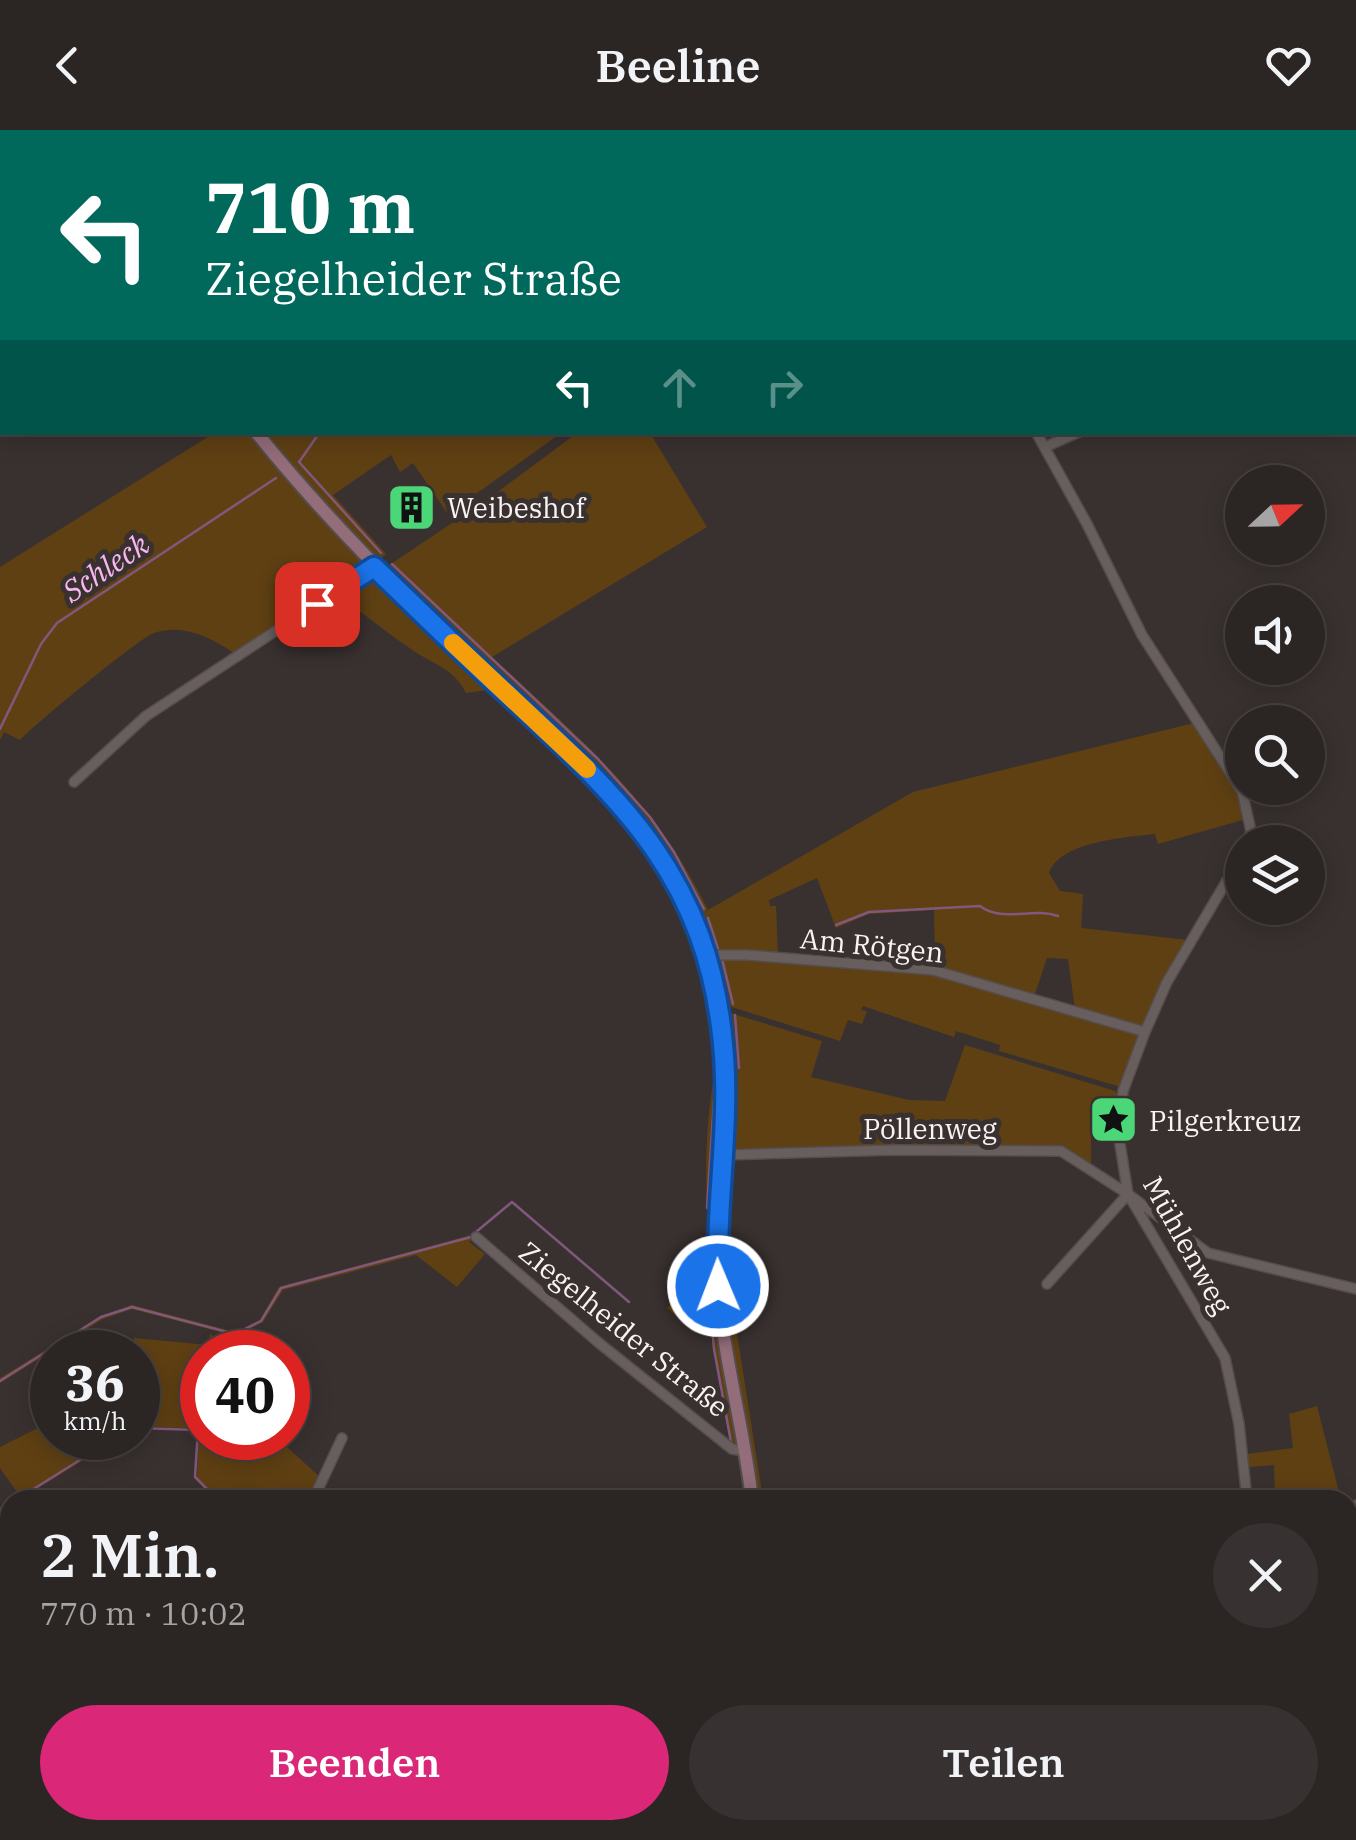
<!DOCTYPE html>
<html lang="de">
<meta charset="utf-8">
<style>
:root{--surface:#2b2524;--page:#373131;--text:#f1f3f6;--muted:#a6a5a6;--line:#474241;--accent:#db2777}
body{margin:0;font-family:"IBM Plex Serif",serif;background:var(--page);color:var(--text);height:100vh;display:flex;flex-direction:column;font-size:38px;white-space:nowrap}
*{box-sizing:border-box;margin:0}
p{font-size:32px;color:var(--muted)}
.icon{flex:none;width:55px;height:55px;fill:none;stroke:currentColor;stroke-width:2;stroke-linecap:round;stroke-linejoin:round}
.map{position:relative;flex:1;overflow:hidden}
.panel{position:absolute;left:0px;top:1360px;width:1358px;height:350px;display:flex;flex-direction:column;background:var(--surface);border-radius:30px 30px 0 0;box-shadow:0 5px 25px #0003,0 0 0 2px var(--line)}
.panel>*{flex:none}
.banner{position:absolute;left:0px;top:0px;width:1358px;height:305px;box-shadow:0 5px 25px #0003,0 0 0 2px var(--line);background:#00695c;color:#fff;overflow:hidden}
.needle{width:65px;rotate:68deg}
.fabs{position:absolute;left:1225px;top:335px;display:grid;gap:20px}
.fabs a{display:grid;place-items:center;width:100px;height:100px;border-radius:50%;background:var(--surface);box-shadow:0 5px 25px #0003,0 0 0 2px var(--line);font-size:50px}
.speed{position:absolute;left:30px;top:1200px;display:flex;gap:20px;font-size:50px;font-weight:700;text-align:center}
.speed>*{display:grid;place-content:center;width:130px;height:130px;border-radius:50%;background:var(--surface);box-shadow:0 5px 25px #0003,0 0 0 2px var(--line);line-height:1}
.speed small{font-size:25px;font-weight:400}
.speed .limit{border:15px solid #d22;background:#fff;color:#111}
.pin{position:absolute;display:grid;place-items:center;width:85px;height:85px;color:#fff;margin:-42px;border-radius:20px;box-shadow:0 5px 15px #0006}
.me{position:absolute;width:110px;margin:-55px;rotate:359deg;stroke-linejoin:round;filter:drop-shadow(0 0 8px #0008)}
.turn{display:flex;align-items:center;gap:35px;height:210px;padding:0 40px;font-size:45px}
.turn .icon{width:130px;height:130px;stroke-width:2.5}
.turn b{display:block;font-size:70px;line-height:85px}
.lanes{display:flex;align-items:center;height:95px;padding:0 40px;background:#0003;justify-content:center;gap:50px;direction:ltr}
.lanes .off{opacity:.35}
.round{display:grid;place-items:center;flex:none;width:105px;height:105px;border-radius:52px;background:var(--page)}
.overview{display:flex;align-items:center;justify-content:space-between;height:170px;padding:0 40px}
h1{font-size:60px;font-weight:600;line-height:75px}
.cta{display:flex;gap:20px;margin-top:auto;padding:20px 40px}
.cta a{flex:1;height:115px;border-radius:60px;background:var(--accent);color:#fff;font-size:40px;font-weight:600;line-height:115px;text-align:center}
.cta a+a{background:var(--page);color:var(--text)}
header{display:flex;justify-content:space-between;align-items:center;height:130px;padding:0 40px;background:var(--surface);font-size:45px;font-weight:600}
.map>svg:first-child{display:block}
.green{fill:#5f4013}
.lines{fill:none;stroke-linecap:round;stroke-linejoin:round}
.stream{stroke:#81587d;stroke-width:2.5}
.street-casing{stroke:#544d4d;stroke-width:12}
.secondary-casing{stroke:#544d4d;stroke-width:16}
.street{stroke:#685e5e;stroke-width:9}
.secondary{stroke:#936d79;stroke-width:12}
.route-casing{stroke:#114b97;stroke-width:25}
.route{stroke:#1a73e8;stroke-width:18}
.slow{stroke:#f59e0b;stroke-width:18}
.labels{text-anchor:middle;dominant-baseline:central;stroke-width:10;stroke-linejoin:round;paint-order:stroke}
.poi-label{font-size:28px;fill:#f9f3f3;stroke:#393130;text-anchor:start}
.street-label{font-size:28px;fill:#f9f3f3;stroke:#393130}
.water-label{font-size:30px;font-style:italic;fill:#f8b7f1;stroke:#393130}
</style>
<header><svg class="icon" aria-label="back" viewBox="0 0 24 24"><path d="M15 5l-7 7 7 7"/></svg>Beeline<svg class="icon" aria-label="heart" viewBox="0 0 24 24"><path d="M12 20l-8-8c-3-5 5-10 8-4 3-6 11-1 8 4z"/></svg></header>
<div class="map">
<svg width="1356" height="1710" viewBox="0 0 1356 1710">
<rect width="100%" height="100%" fill="#393130"/>
<path class="green" d="M0,0H320L2,2V17Z
M618,0H899L900,2H614Z
M214,303H249L365,436L234,523C210,507 183,493 154,503C139,508 34,595 20,610L4,602L0,610V437Z
M261,303H561L448,384L413,333L400,342L391,325L333,365L386,424L378,431Z
M577,303H650L707,397L492,527C579,608 655,670 708,780L913,662L1194,593L1239,664L1246,689L1158,714L1155,704C1126,707 1059,712 1049,743L1060,761L1083,764L1081,798L1188,810L1143,896L1075,879L1068,829L1047,828L1034,867L935,837L934,780L869,784L836,798L817,748L769,770L770,776H776L778,825L709,821L700,793L705,788L703,784H697L664,726L385,438L488,369Z
M370,444L378,446L608,666L652,721L690,792L710,861L716,904C690,738 601,669 487,560L466,563C454,538 432,534 411,519C393,507 376,493 358,480L339,496L328,491L316,478Z
M719,827L930,842L1140,905L1121,957L999,921L1000,915L956,901L954,907L863,876L861,880L867,881L862,894L848,890L840,911L722,874L712,831Z
M730,883L822,911L811,947L909,970L945,971L965,915L1115,961L1118,964L1116,993H1091V1036L1062,1016L1000,1018L895,1014L733,1021L726,1017L723,884Z
M717,929L721,933L715,1069L736,1317L730,1313L709,1188L695,1203L667,1178L683,1159L673,1150L712,1130C703,1065 704,995 717,929Z
M731,1028V1166L762,1362L759,1363L760,1370H755C736,1258 714,1145 725,1031Z
M471,1105L473,1107L469,1112L485,1124L457,1157L416,1125L283,1160L263,1192L236,1206L132,1179L103,1189L0,1253V1248L101,1186L132,1175L235,1202L260,1190L279,1157Z
M210,1203L229,1222H202V1308H277L321,1348L310,1370H220L197,1348L199,1299L141,1296L138,1300V1222H133L134,1208L208,1215Z
M1317,1276L1341,1370H1275L1274,1335L1248,1337L1247,1324L1293,1318L1289,1284Z
M52,1291V1308H119L19,1370H12L19,1365L0,1338V1317Z
M1356,1377V1477L1354,1489L1348,1484V1381Z
M632,1700H762L758,1710H630Z"/>
<g class="lines">
<path class="stream" d="M1061,0H1068
M1075,0L1076,2
M681,2L684,0
M320,302L299,332L381,423
M392,434L598,629L650,687L674,722L704,779
M0,599L41,514L57,493L276,348
M708,788L718,819
M836,795L869,782L980,776C1002,793 1032,777 1058,786
M722,829L733,874
M735,885L739,938
M707,1078L715,955
M476,1102L512,1072L629,1172
M707,1143L714,1219L731,1312
M0,1251L101,1187L132,1177L235,1204L261,1191L281,1158L471,1107
M138,1298L198,1300L195,1347L218,1370
M16,1370L115,1308
M0,1379L10,1374
M676,1710L685,1700"/>
<defs>
<path id="street" d="M903,0V2
M1355,266H1356
M1036,302L1087,394L1142,505L1242,661L1251,701L1247,712
M1045,317L1079,302
M74,652L146,586L373,437
M1242,725L1167,852L1145,902L1123,961L1119,1008L1128,1064L1225,1228L1239,1294L1247,1370
M706,825H747L933,840L1145,902
M721,1025L893,1020L1061,1021L1128,1064L1208,1123L1356,1159
M476,1107L599,1213L732,1319L744,1321
M1047,1154L1128,1064
M313,1370L342,1308
M1348,1378L1356,1375
M16,1710L29,1700
M1222,1710V1700"/>
<path id="secondary" d="M325,2L328,0
M0,255L2,253
M256,302C329,393 411,473 496,553C561,616 633,673 677,754C708,813 725,883 725,950C724,1018 713,1086 718,1154C723,1227 744,1298 752,1370
M761,1710L765,1700"/>
</defs>
<use href="#street" class="street-casing"/>
<use href="#secondary" class="secondary-casing"/>
<use href="#street" class="street"/>
<use href="#secondary" class="secondary"/>
</g>
<g class="lines">
<defs>
<path id="route" d="M317,474L374,437C418,479 461,522 506,563C622,670 707,746 723,914C731,994 715,1076 718,1156"/>
</defs>
<use href="#route" class="route-casing"/>
<use href="#route" class="route"/>
<path class="slow" d="M453,513L587,639"/>
</g>
<defs>
<symbol id="building-square" viewBox="-11 -11 22 22"><rect x="-9" y="-9" width="18" height="18" rx="4" fill="#4bd677" stroke="#393130"/><path d="M-4-6H4V6H1V3H-1V6H-4ZM-2.5-4.3h1.7v1.8h-1.7ZM.8-4.3h1.7v1.8H.8ZM-2.5-1h1.7V.8h-1.7ZM.8-1h1.7V.8H.8Z" fill="#111"/></symbol>
<symbol id="sight-square" viewBox="-11 -11 22 22"><rect x="-9" y="-9" width="18" height="18" rx="4" fill="#4bd677" stroke="#393130"/><path d="M0-6L1.8-2.2L6-1.7L2.9 1.2L3.7 5.4L0 3.3L-3.7 5.4L-2.9 1.2L-6-1.7L-1.8-2.2Z" fill="#111"/></symbol>
</defs>
<g fill-rule="evenodd">
<use href="#building-square" x="384" y="350" width="55" height="55"/>
<use href="#sight-square" x="1086" y="962" width="55" height="55"/>
</g>
<g class="labels">
<g class="poi-label">
<text x="447" y="377">Weibeshof</text>
<text x="1149" y="990">Pilgerkreuz</text>
</g>
<g class="street-label">
<text transform="translate(872 815) rotate(6)">Am Rötgen</text>
<text x="930" y="998">Pöllenweg</text>
<text transform="translate(1188 1115) rotate(61)">Mühlenweg</text>
<text transform="translate(624 1199) rotate(39)">Ziegelheider Straße</text>
</g>
<g class="water-label">
<text transform="translate(105 437) rotate(-34)">Schleck</text>
</g>
</g>
</svg>
<div class="fabs">
<a><svg class="needle" viewBox="-14 -14 28 28"><path d="M0-13l5 13h-10z" fill="#e53935"/><path d="M0 13l5-13h-10z" fill="#a6a5a6"/></svg></a>
<a><svg class="icon" aria-label="sound" viewBox="0 0 24 24"><path d="M4 9h4l5-4v14l-5-4H4zM17 9q2 3 0 6"/></svg></a>
<a><svg class="icon" aria-label="search" viewBox="0 0 24 24"><circle cx="10" cy="10" r="6"/><path d="M15 15l6 6"/></svg></a>
<a><svg class="icon" aria-label="layers" viewBox="0 0 24 24"><path d="M12 4l9 5-9 5-9-5zM3 14l9 5 9-5"/></svg></a>
</div>
<div class="speed"><div>36<small>km/h</small></div><div class="limit">40</div></div>
<div class="pin" style="left:317px;top:474px;background:#d93025"><svg class="icon" aria-label="arrive" viewBox="0 0 24 24"><path d="M6 21V4h12l-3 4 3 4H6"/></svg></div>
<svg class="me" style="left:718px;top:1156px" viewBox="-20 -20 40 40"><circle r="17" fill="#1a73e8" stroke="#fff" stroke-width="3"/><path d="M0-11L8 9 0 5-8 9z" fill="#fff"/></svg>
<div class="banner">
<div class="turn"><svg class="icon" aria-label="left" viewBox="0 0 24 24"><path d="M17 20v-9H6M10 6l-5 5 5 5"/></svg><div><b>710 m</b>Ziegelheider Straße</div></div>
<div class="lanes"><svg class="icon" aria-label="left" viewBox="0 0 24 24"><path d="M17 20v-9H6M10 6l-5 5 5 5"/></svg><svg class="icon off" aria-label="ahead" viewBox="0 0 24 24"><path d="M12 20V5M6 11l6-6 6 6"/></svg><svg class="icon off" aria-label="right" viewBox="0 0 24 24"><path d="M7 20v-9h11M14 6l5 5-5 5"/></svg></div>
</div>
<section class="panel">
<div class="overview"><div><h1>2 Min.</h1><p>770 m · 10:02</p></div><a class="round"><svg class="icon" aria-label="close" viewBox="0 0 24 24"><path d="M6 6l12 12M18 6L6 18"/></svg></a></div>
<div class="cta"><a>Beenden</a><a>Teilen</a></div>
</section>
</div>
